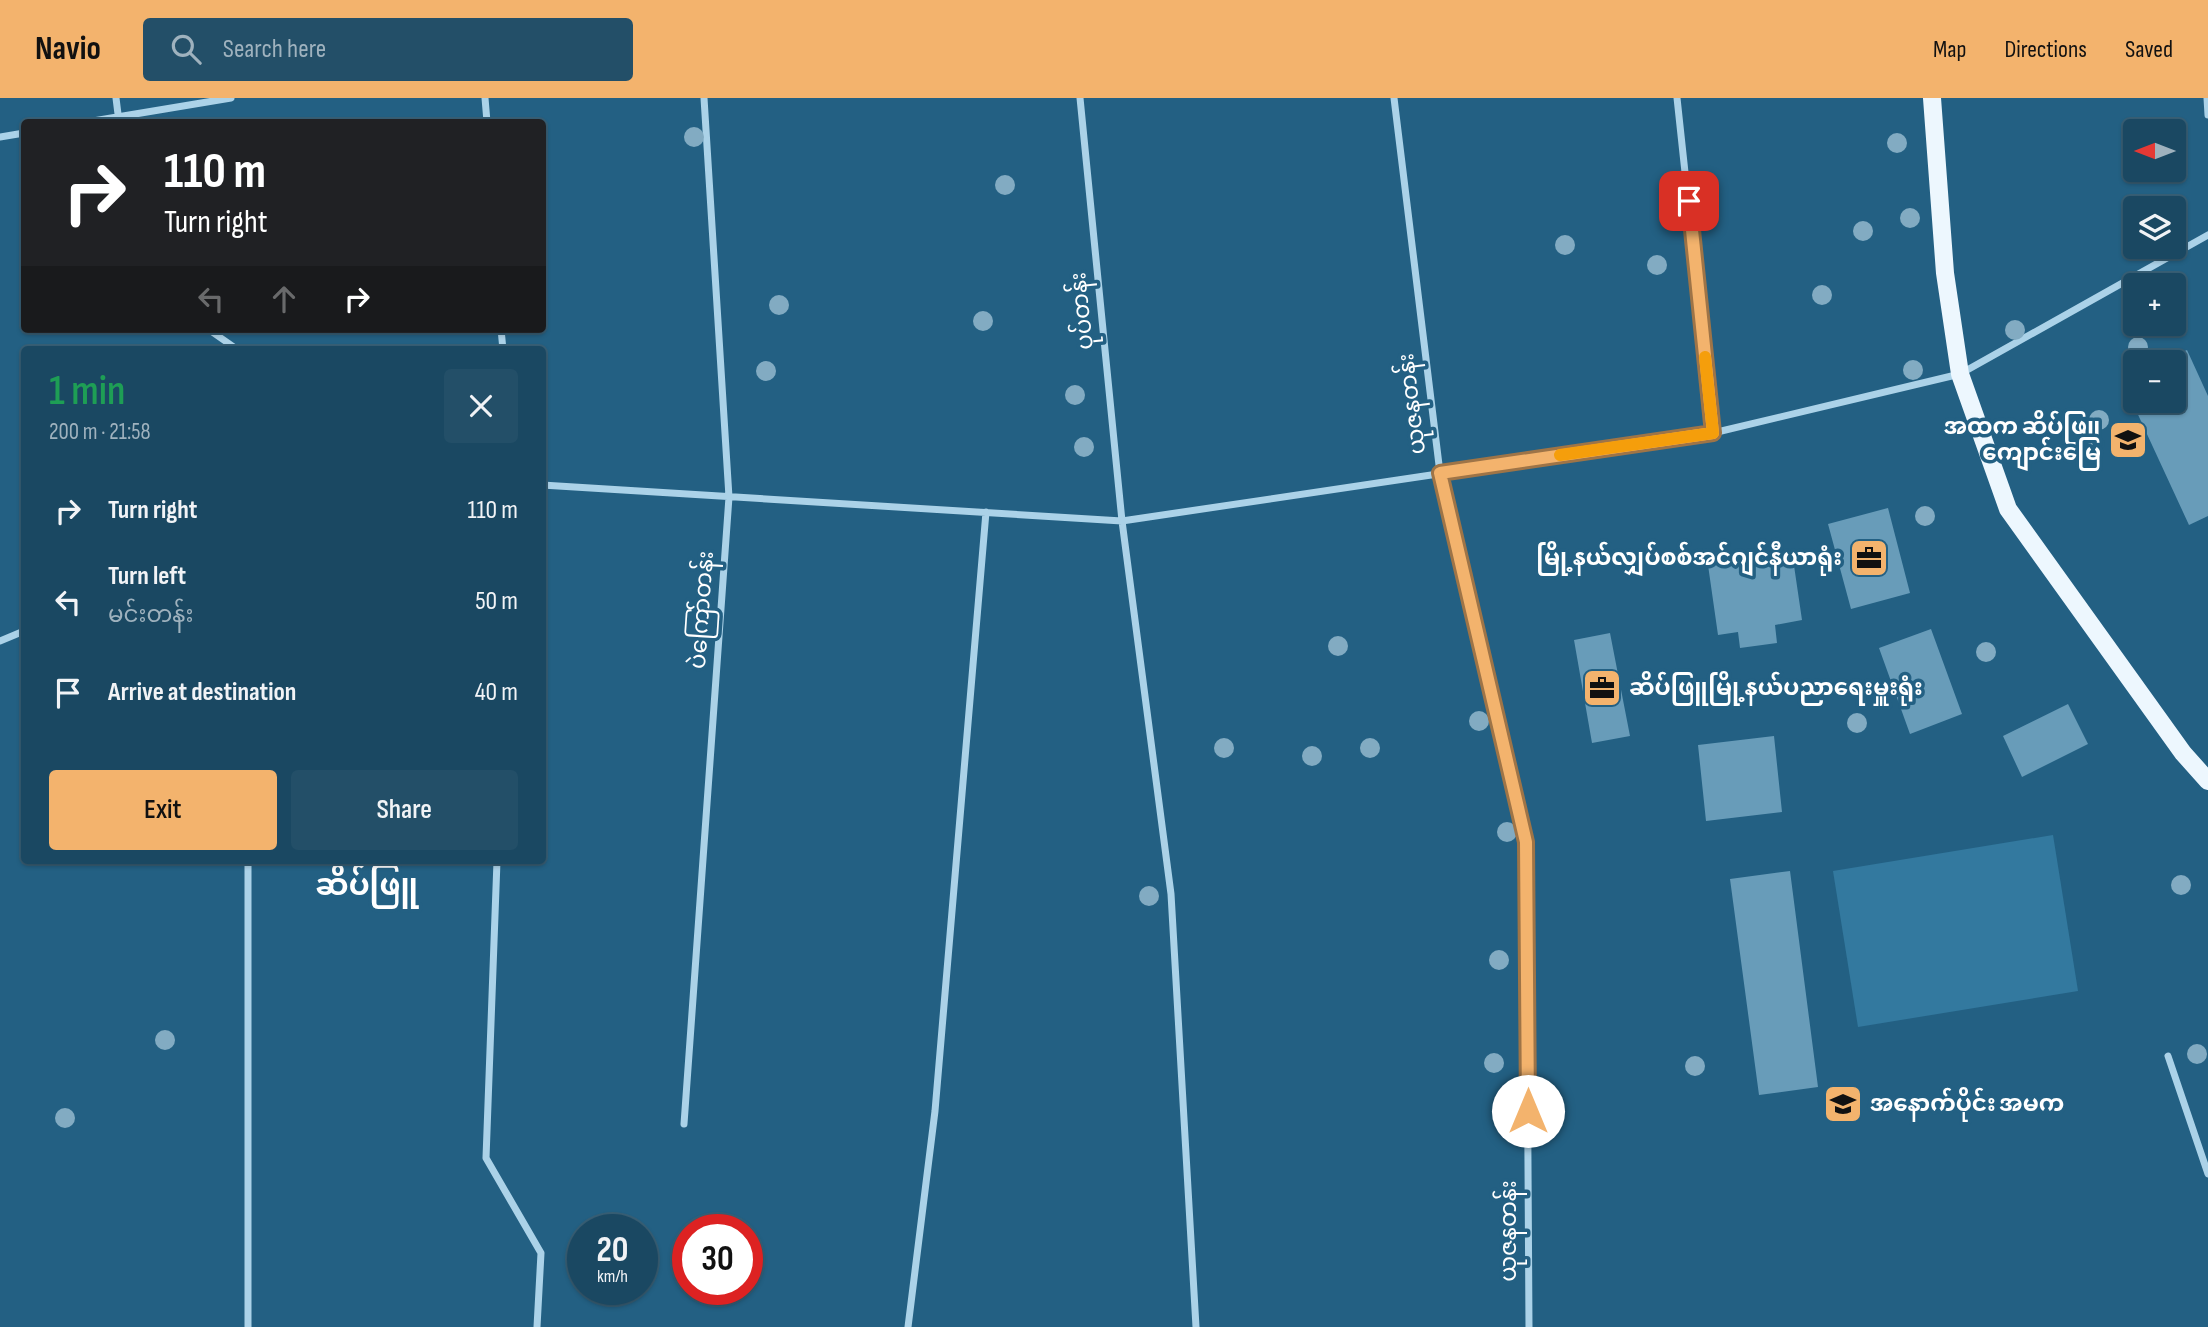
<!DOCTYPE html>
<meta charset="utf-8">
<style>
:root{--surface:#1a4862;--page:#234f68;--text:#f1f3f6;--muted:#9fb2be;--line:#386077;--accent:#f3b36d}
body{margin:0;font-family:"Sofia Sans Condensed","Noto Sans Myanmar",sans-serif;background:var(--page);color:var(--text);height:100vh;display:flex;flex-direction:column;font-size:26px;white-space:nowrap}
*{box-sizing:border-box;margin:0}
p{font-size:23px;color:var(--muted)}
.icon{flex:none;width:38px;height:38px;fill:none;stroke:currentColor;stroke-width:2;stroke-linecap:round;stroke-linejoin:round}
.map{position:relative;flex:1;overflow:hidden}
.panel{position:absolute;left:21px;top:248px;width:525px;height:518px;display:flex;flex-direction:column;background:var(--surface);border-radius:7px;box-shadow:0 2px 5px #0004,0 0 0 2px var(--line)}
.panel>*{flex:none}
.guide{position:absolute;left:21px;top:21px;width:525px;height:214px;border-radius:7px;box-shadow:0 2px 5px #0004,0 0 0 2px var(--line);background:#202124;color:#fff;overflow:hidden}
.needle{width:46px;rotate:270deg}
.fabs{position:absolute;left:2123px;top:21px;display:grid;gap:14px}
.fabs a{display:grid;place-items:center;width:63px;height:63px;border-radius:7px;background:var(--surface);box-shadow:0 2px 5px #0004,0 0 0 2px var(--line);font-size:35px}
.speed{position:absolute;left:567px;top:1116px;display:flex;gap:14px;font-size:35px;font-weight:700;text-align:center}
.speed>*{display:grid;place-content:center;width:91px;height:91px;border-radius:50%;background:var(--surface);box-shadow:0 2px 5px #0004,0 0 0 2px var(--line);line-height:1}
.speed small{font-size:18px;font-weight:400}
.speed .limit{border:10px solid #d22;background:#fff;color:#111}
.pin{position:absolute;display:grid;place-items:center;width:60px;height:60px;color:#fff;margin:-30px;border-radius:14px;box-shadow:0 4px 10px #0006}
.me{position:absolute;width:77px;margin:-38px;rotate:0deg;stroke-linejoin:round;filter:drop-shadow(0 0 5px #0008)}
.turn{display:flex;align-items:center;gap:24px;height:147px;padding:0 28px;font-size:32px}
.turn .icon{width:91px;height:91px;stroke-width:2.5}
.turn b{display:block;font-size:49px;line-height:60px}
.lanes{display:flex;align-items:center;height:66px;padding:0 28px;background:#0003;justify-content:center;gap:35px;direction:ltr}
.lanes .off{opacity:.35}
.round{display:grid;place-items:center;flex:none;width:74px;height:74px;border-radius:7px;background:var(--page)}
.overview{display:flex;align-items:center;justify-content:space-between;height:119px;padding:0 28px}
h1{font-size:42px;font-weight:600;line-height:52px;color:#1e9e55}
.button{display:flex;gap:14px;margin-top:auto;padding:14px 28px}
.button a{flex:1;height:80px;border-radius:7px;background:var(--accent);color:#111;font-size:28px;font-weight:600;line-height:80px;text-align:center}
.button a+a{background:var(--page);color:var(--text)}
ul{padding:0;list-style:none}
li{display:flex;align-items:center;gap:21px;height:91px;padding:0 28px}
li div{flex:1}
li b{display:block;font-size:26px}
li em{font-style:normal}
header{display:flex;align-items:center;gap:42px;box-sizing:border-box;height:98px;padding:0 35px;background:var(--accent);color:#111}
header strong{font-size:33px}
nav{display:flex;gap:38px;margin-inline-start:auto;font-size:24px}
.search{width:490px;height:63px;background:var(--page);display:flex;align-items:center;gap:18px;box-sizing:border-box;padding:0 24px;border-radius:7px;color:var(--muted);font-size:26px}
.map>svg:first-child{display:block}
.green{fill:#33799f}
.building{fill:#689cb9}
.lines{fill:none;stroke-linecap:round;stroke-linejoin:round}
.street{stroke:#abd2e8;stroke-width:7}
.primary{stroke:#edf7fe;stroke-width:18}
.tree{fill:#82abc2}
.route-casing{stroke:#9e7447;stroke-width:18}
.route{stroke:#f3b36d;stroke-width:12}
.slow{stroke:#f59e0b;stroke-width:12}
.labels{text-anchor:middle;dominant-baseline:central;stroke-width:7;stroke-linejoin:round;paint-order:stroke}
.street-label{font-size:23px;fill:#fff;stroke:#236083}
.poi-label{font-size:23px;font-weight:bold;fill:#fff;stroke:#236083;text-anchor:end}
.district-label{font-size:30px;font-weight:bold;fill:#fff;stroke:#236083}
</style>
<header>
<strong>Navio</strong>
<div class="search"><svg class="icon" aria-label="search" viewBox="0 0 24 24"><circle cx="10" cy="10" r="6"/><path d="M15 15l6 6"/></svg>Search here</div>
<nav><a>Map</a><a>Directions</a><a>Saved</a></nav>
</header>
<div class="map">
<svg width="2208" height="1229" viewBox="0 0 2208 1229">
<rect width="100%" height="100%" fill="#236083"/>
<path class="green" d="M2053,737L2078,893L1858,929L1833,773Z"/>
<path class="building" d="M2187,252L2208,298V418L2189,427L2122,282L2135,276V303H2174V264H2160Z
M1888,410L1910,495L1851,511L1828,426Z
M1792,454L1802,522L1775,527L1777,545L1740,550L1738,534L1718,537L1708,467Z
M1931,531L1962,616L1910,636L1879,550Z
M1610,535L1630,638L1592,645L1574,542Z
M2068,606L2088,646L2022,679L2003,638Z
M1774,638L1782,714L1706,723L1698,647Z
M1790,773L1818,989L1759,997L1730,781Z"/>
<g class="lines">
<path class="street" d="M116,0L119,24
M485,0L487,24
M1080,0L1122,423L1171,796L1196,1229
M1394,0L1440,375L1526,744L1529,1229
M1677,0L1713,335
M2207,0L2208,17
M87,24L231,0
M0,39L24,35
M208,231L238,252
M501,231L503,252
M542,387L1122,423L1713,335L1960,276L2208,137
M0,543L24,533
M248,763V1229
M497,763L486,1060L541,1155L537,1229
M2168,958L2208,1076
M684,1026L729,399L704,0
M908,1229L935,1013L986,414"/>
<path class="primary" d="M1932,0L1945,175L1960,276L2008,411L2183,655L2208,683"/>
</g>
<g class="tree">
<circle cx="694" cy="39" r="10"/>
<circle cx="1897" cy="45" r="10"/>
<circle cx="1005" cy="87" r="10"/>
<circle cx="1910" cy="120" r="10"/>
<circle cx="1863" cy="133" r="10"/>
<circle cx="1565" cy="147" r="10"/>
<circle cx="1657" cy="167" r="10"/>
<circle cx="1822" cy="197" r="10"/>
<circle cx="779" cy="207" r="10"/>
<circle cx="983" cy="223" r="10"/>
<circle cx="2015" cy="232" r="10"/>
<circle cx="2138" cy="249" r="10"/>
<circle cx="1913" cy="272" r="10"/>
<circle cx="766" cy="273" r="10"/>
<circle cx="1075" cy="297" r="10"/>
<circle cx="2099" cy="322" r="10"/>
<circle cx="1084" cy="349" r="10"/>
<circle cx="1925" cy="418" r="10"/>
<circle cx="1338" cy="548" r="10"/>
<circle cx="1986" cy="554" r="10"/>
<circle cx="1479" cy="623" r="10"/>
<circle cx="1857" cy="625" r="10"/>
<circle cx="1224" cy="650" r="10"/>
<circle cx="1370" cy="650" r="10"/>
<circle cx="1312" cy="658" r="10"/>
<circle cx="1507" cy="734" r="10"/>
<circle cx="2181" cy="787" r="10"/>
<circle cx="1149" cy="798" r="10"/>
<circle cx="1499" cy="862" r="10"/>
<circle cx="165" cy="942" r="10"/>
<circle cx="2197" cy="956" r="10"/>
<circle cx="1494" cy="965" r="10"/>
<circle cx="1695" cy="968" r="10"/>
<circle cx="65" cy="1020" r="10"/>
</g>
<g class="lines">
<defs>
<path id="route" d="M1528,1013L1526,744L1440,375L1713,335L1689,103"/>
</defs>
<use href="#route" class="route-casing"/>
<use href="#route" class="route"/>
<path class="slow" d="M1560,357L1713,335L1705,259"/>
</g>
<defs>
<symbol id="school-square" viewBox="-11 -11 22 22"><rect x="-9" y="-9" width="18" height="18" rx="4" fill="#f3b36d" stroke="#236083"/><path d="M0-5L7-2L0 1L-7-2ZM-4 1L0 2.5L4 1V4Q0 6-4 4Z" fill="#111"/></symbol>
<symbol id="office-square" viewBox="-11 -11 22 22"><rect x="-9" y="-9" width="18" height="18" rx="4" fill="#f3b36d" stroke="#236083"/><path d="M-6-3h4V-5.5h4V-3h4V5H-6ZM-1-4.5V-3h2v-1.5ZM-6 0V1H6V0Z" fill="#111"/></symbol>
</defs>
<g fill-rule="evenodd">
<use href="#school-square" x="2106" y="320" width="44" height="44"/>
<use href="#office-square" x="1847" y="438" width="44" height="44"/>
<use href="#office-square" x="1580" y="568" width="44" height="44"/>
<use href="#school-square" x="1821" y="984" width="44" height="44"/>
</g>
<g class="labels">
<g class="street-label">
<text transform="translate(1082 213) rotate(-96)">ပုပ်တန်း</text>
<text transform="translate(1412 306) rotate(-97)">ယုဇနတန်း</text>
<text transform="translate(702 512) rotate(-86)">ပဲကြော်တန်း</text>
<text transform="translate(1509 1133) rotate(-90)">ယုဇနတန်း</text>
</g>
<g class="poi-label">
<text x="2101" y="329">အထက ဆိပ်ဖြူ<tspan x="2101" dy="26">ကျောင်းမြေ</tspan></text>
<text x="1842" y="460">မြို့နယ်လျှပ်စစ်အင်ဂျင်နီယာရုံး</text>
<text x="1629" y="590" text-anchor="start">ဆိပ်ဖြူမြို့နယ်ပညာရေးမှူးရုံး</text>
<text x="1870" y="1006" text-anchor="start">အနောက်ပိုင်း အမက</text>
</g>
<g class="district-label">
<text x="367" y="788">ဆိပ်ဖြူ</text>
</g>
</g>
</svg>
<div class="fabs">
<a><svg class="needle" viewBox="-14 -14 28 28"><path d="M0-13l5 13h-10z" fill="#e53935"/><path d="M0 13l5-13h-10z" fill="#9fb2be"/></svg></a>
<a><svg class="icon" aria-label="layers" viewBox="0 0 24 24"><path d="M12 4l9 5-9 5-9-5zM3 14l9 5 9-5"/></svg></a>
<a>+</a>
<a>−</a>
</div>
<div class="speed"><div>20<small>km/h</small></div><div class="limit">30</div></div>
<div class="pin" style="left:1689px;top:103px;background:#d93025"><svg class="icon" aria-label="arrive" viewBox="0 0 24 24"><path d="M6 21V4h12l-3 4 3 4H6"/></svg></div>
<svg class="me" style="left:1528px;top:1013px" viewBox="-20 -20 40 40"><circle r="19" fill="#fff"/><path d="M0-13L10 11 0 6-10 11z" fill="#f3b36d"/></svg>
<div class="guide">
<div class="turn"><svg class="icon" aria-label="right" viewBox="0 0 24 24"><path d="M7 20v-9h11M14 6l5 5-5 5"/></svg><div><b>110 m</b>Turn right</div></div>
<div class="lanes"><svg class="icon off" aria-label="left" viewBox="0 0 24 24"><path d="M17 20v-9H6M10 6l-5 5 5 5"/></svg><svg class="icon off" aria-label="ahead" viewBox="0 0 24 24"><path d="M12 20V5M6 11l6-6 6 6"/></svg><svg class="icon" aria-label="right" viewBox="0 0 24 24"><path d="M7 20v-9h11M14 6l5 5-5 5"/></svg></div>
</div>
<section class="panel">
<div class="overview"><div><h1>1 min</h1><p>200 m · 21:58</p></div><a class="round"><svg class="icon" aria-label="close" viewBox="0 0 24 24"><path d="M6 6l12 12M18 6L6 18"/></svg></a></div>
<ul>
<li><svg class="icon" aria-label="right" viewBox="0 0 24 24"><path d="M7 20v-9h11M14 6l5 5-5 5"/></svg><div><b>Turn right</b></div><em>110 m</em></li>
<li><svg class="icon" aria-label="left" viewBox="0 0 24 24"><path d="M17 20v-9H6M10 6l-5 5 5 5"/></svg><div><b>Turn left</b><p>မင်းတန်း</p></div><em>50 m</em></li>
<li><svg class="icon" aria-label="arrive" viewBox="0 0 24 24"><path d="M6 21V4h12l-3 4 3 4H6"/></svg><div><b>Arrive at destination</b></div><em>40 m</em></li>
</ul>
<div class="button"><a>Exit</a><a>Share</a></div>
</section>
</div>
